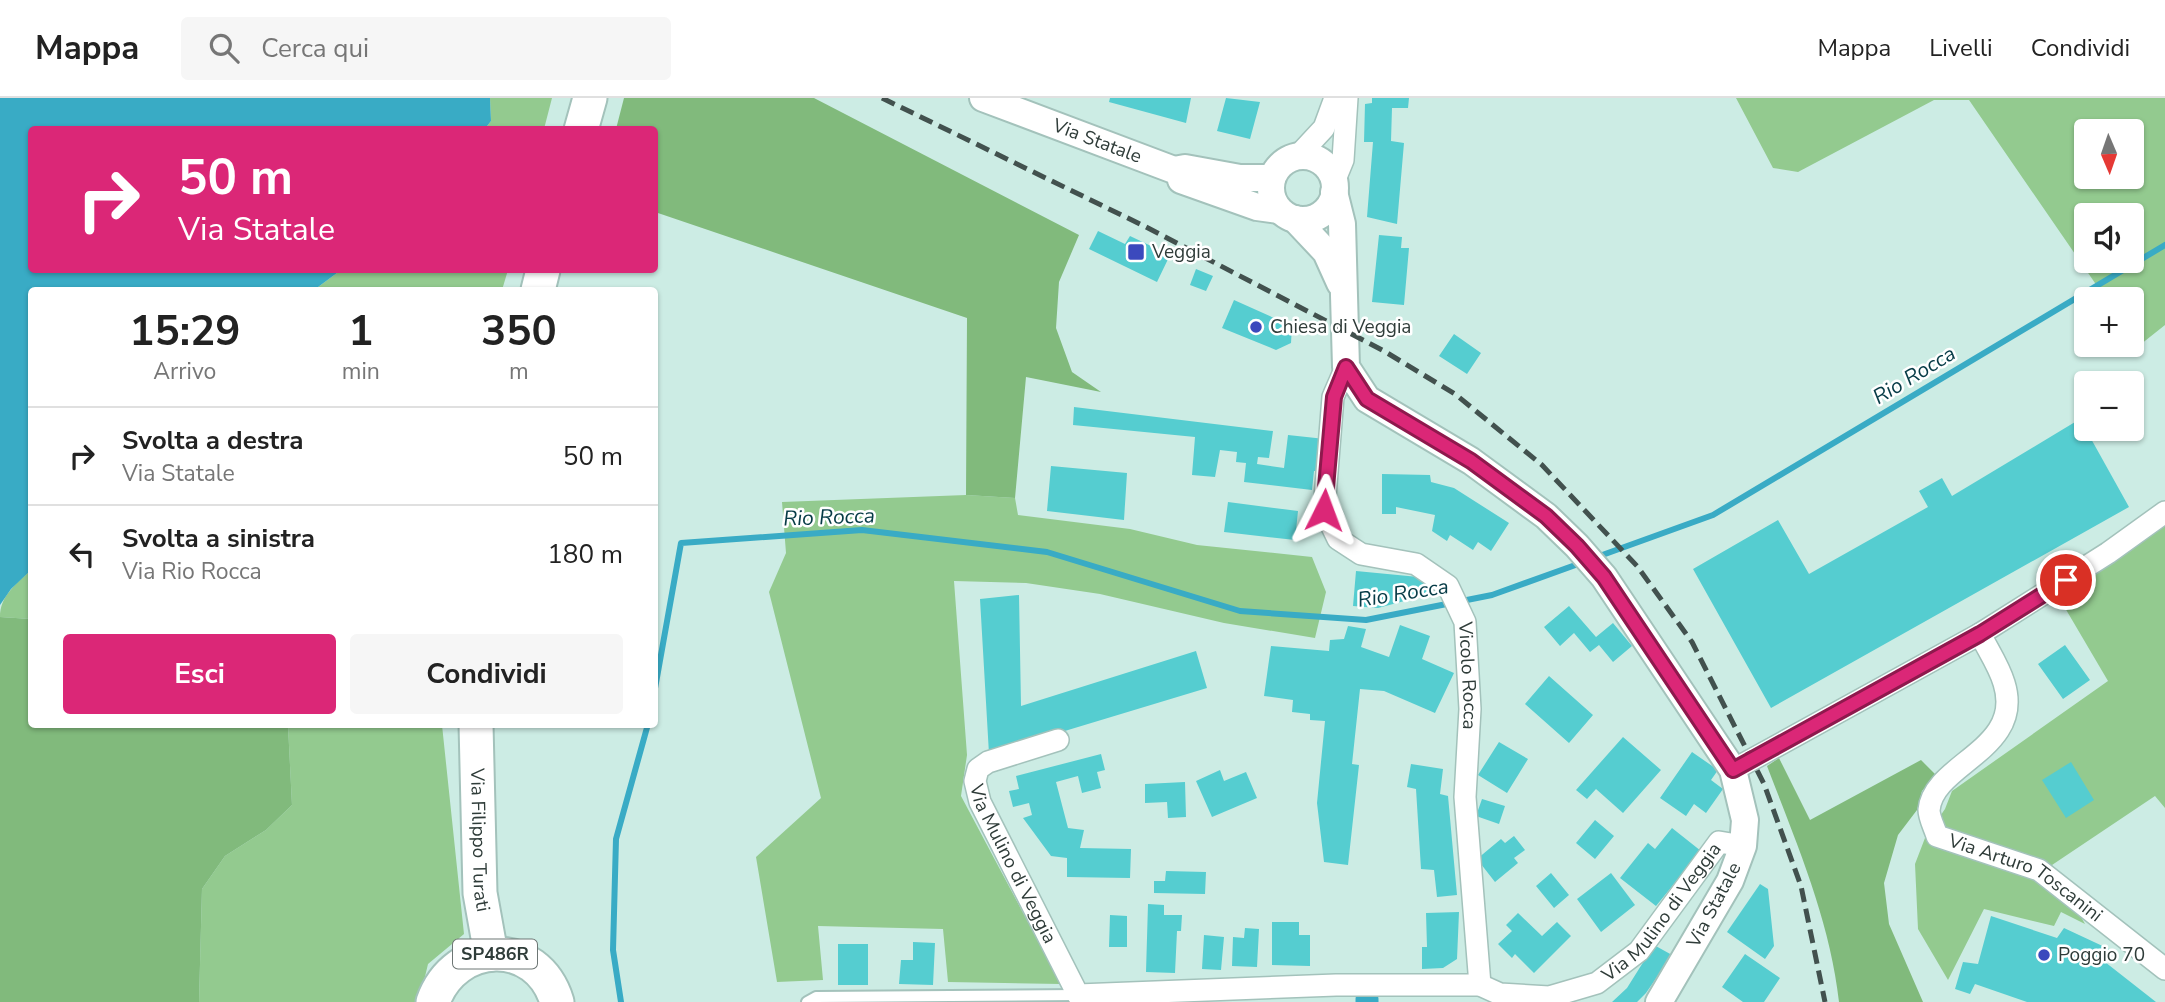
<!DOCTYPE html>
<html lang="it">
<meta charset="utf-8">
<style>
:root{--surface:#fff;--page:#f6f6f6;--text:#222;--muted:#767676;--line:#e0e0e0;--accent:#db2777}
body{margin:0;font-family:"Nunito Sans",sans-serif;background:var(--page);color:var(--text);height:100vh;display:flex;flex-direction:column;font-size:26px;white-space:nowrap}
*{box-sizing:border-box;margin:0}
p{font-size:23px;color:var(--muted)}
.icon{flex:none;width:38px;height:38px;fill:none;stroke:currentColor;stroke-width:2;stroke-linecap:round;stroke-linejoin:round}
.map{position:relative;flex:1;overflow:hidden}
.sheet{position:absolute;left:28px;top:189px;width:630px;height:441px;display:flex;flex-direction:column;background:var(--surface);border-radius:7px;box-shadow:0 2px 5px #0004}
.sheet>*{flex:none}
.hud{position:absolute;left:28px;top:28px;width:630px;height:147px;border-radius:7px;box-shadow:0 2px 5px #0004;background:#db2777;color:#fff;overflow:hidden}
.needle{width:46px;rotate:178deg}
.tools{position:absolute;left:2074px;top:21px;display:grid;gap:14px}
.tools a{display:grid;place-items:center;width:70px;height:70px;border-radius:7px;background:var(--surface);box-shadow:0 2px 5px #0004;font-size:35px}
.pin{position:absolute;display:grid;place-items:center;width:60px;height:60px;color:#fff;margin:-30px;border:4px solid #fff;border-radius:50%;box-shadow:0 2px 7px #0007}
.me{position:absolute;width:77px;margin:-38px;rotate:3deg;stroke-linejoin:round;filter:drop-shadow(0 0 5px #0008)}
.turn{display:flex;align-items:center;gap:24px;height:147px;padding:0 35px;font-size:32px}
.turn .icon{width:91px;height:91px;stroke-width:2.5}
.turn b{display:block;font-size:49px;line-height:60px}
.eta{display:flex;justify-content:space-evenly;align-items:center;height:119px;text-align:center}
.eta b{font-size:42px;font-weight:700;line-height:49px}
.button{display:flex;gap:14px;margin-top:auto;padding:14px 35px}
.button a{flex:1;height:80px;border-radius:7px;background:var(--accent);color:#fff;font-size:28px;font-weight:700;line-height:80px;text-align:center}
.button a+a{background:var(--page);color:var(--text)}
ul{padding:0;list-style:none}
li{display:flex;align-items:center;gap:21px;height:98px;padding:0 35px;border-top:2px solid var(--line)}
li div{flex:1}
li b{display:block;font-size:26px}
li em{font-style:normal}
header{display:flex;align-items:center;gap:42px;box-sizing:border-box;height:98px;padding:0 35px;background:var(--surface);border-bottom:2px solid var(--line)}
header strong{font-size:33px}
nav{display:flex;gap:38px;margin-inline-start:auto;font-size:24px}
.search{width:490px;height:63px;background:var(--page);display:flex;align-items:center;gap:18px;box-sizing:border-box;padding:0 24px;border-radius:7px;color:var(--muted);font-size:26px}
.map>svg:first-child{display:block}
.green{fill:#93ca8f;fill-rule:evenodd}
.forest{fill:#81ba7c}
.water{fill:#39abc5}
.lines{fill:none;stroke-linecap:round;stroke-linejoin:round}
.stream{stroke:#39abc5;stroke-width:6}
.canal{stroke:#39abc5;stroke-width:23}
.building{fill:#55cdd0}
.service-casing{stroke:#a3c2bb;stroke-width:14}
.minor-casing{stroke:#a3c2bb;stroke-width:24}
.tertiary-casing{stroke:#a3c2bb;stroke-width:30}
.primary-casing{stroke:#a3c2bb;stroke-width:37}
.service{stroke:#fff;stroke-width:10}
.minor{stroke:#fff;stroke-width:21}
.tertiary{stroke:#fff;stroke-width:26}
.primary{stroke:#fff;stroke-width:33}
.rail{stroke:#42514e;stroke-width:5;stroke-dasharray:14 7;stroke-linecap:butt}
.route-casing{stroke:#8e194d;stroke-width:18}
.route{stroke:#db2777;stroke-width:12}
.poi-dot{fill:#3b49bd;stroke:#fff;stroke-width:2.5}
.labels{text-anchor:middle;dominant-baseline:central;stroke-width:5;stroke-linejoin:round;paint-order:stroke}
.shield{fill:#fff;stroke:#6d7674;stroke-width:2}
.shield-label{font-size:18px;font-weight:bold;fill:#2f3c39}
.street-label{font-size:19px;fill:#2f3c39;stroke:#fff}
.poi-label{font-size:19px;fill:#2f3c39;stroke:#fff;text-anchor:start}
.water-label{font-size:21px;font-style:italic;fill:#063b46;stroke:#fff}
</style>
<header>
<strong>Mappa</strong>
<div class="search"><svg class="icon" aria-label="search" viewBox="0 0 24 24"><circle cx="10" cy="10" r="6"/><path d="M15 15l6 6"/></svg>Cerca qui</div>
<nav><a>Mappa</a><a>Livelli</a><a>Condividi</a></nav>
</header>
<div class="map">
<svg width="2165" height="904" viewBox="0 0 2165 904">
<rect width="100%" height="100%" fill="#ccece4"/>
<path class="green" d="M490,0H552L544,31L484,32L491,23Z
M1736,0H2165V227L2126,258L2122,247H2132V201H2106L1969,2H1934L1798,74L1773,70ZM2132,33V79H2086V33ZM2132,117V163H2086V117Z
M341,172H508L502,192H314Z
M966,397L1015,400L1018,417L1130,431L1197,447L1312,459L1326,494L1315,540L1224,525L1100,496L1026,485L954,483L967,657L961,698L1061,886L948,884L943,831L818,828L823,882L777,884L756,759L821,700L769,494L786,455L782,404Z
M2165,426V710L2155,698L2052,767L2085,826L2061,814L2054,828L1984,811L1948,882L1918,831L1915,766L1925,740L1945,711L1952,693L2108,583L2058,498Z
M31,472V521L0,519C0,498 16,486 31,472Z
M288,627H442L464,836L428,866L419,904H199L202,791L225,758L266,732L292,707Z"/>
<path class="forest" d="M624,0H814L1079,137L1059,184L1056,230L1072,274L1101,294L1026,279L1015,400L966,397L967,220L655,114L654,32L616,31Z
M0,519L31,521L32,626L288,627L292,707L266,732L225,758L202,791L199,904H0Z
M1779,660L1810,722L1921,662L1936,677L1922,693L1917,712L1898,737L1884,785L1889,826L1923,904H1839C1830,822 1796,744 1767,668Z"/>
<path class="water" d="M0,0H490L491,23L484,32H32V172H341L314,192H32L31,472L11,491L0,507Z"/>
<g class="lines">
<path class="stream" d="M1594,460L1713,417L2165,147
M654,596L681,445L862,432L1047,454L1240,513L1366,522L1492,497L1581,465
M621,904L613,852L616,741L648,626"/>
<path class="canal" d="M1367,904V902"/>
</g>
<path class="building" d="M1110,0H1191L1186,25L1109,4Z
M1226,0L1260,4L1250,41L1217,33Z
M1372,0H1409L1408,10H1392L1391,43L1404,45L1397,126L1367,119L1373,44H1364L1365,6L1372,5Z
M1098,133L1125,146L1130,138L1170,157L1157,184L1089,151Z
M1379,137L1402,139L1401,150H1409L1404,207L1372,204Z
M1196,171L1213,178L1206,193L1190,187Z
M1234,202L1292,228L1291,245L1276,252L1222,230Z
M1454,236L1481,255L1467,276L1439,258Z
M1074,309L1273,333L1269,360L1258,359L1257,366L1284,370L1288,337L1325,341L1321,374L1314,373L1312,392L1244,384L1246,365L1236,364L1237,354L1220,352L1215,379L1192,377L1195,339L1073,327Z
M2080,321L2129,409L1771,610L1693,471L1778,422L1809,476L1928,409L1919,393L1942,380L1952,398Z
M1051,368L1127,375L1124,422L1047,413Z
M1382,376L1430,377L1431,384L1454,390L1509,425L1491,453L1478,444L1473,452L1450,437L1447,443L1432,433L1435,417L1396,409V416H1382Z
M1228,404L1298,413L1295,442L1224,434Z
M1356,473L1429,480L1427,497L1378,510L1353,508Z
M1019,497L1021,608L1196,553L1207,590L989,656L980,501Z
M1569,508L1596,539L1613,525L1632,548L1613,564L1599,547L1590,554L1574,535L1560,548L1544,529Z
M1400,527L1430,538L1422,561L1454,575L1435,615L1384,593L1360,591L1352,666L1359,667L1348,767L1324,764L1317,705L1325,623L1310,622V616L1292,614L1293,602L1264,598L1271,548L1329,553L1330,542L1344,541L1348,528L1366,531L1361,549L1389,559Z
M2065,547L2090,582L2063,601L2038,566Z
M1549,578L1593,617L1569,645L1525,606Z
M1623,639L1661,672L1623,715L1596,691L1587,701L1576,692Z
M1499,644L1528,661L1507,695L1478,677Z
M1692,654L1718,672L1711,682L1723,691L1706,715L1694,706L1686,718L1660,700Z
M1101,656L1105,672L1097,674L1101,690L1082,695L1078,678L1056,684L1068,730L1084,732L1080,750L1131,751L1130,780L1067,779V760L1051,758L1023,720L1032,717L1029,705L1013,709L1009,693L1019,691L1016,678Z
M2071,664L2094,702L2066,720L2042,682Z
M1411,666L1443,671L1440,696L1448,698L1457,797L1437,799L1434,772L1421,771L1416,691L1407,689Z
M1220,672L1224,683L1246,674L1257,700L1212,719L1196,683Z
M1185,684L1186,719L1168,720L1167,704L1145,705V686Z
M1482,701L1505,708L1499,726L1476,718Z
M1595,722L1614,738L1595,761L1576,745Z
M1672,730L1701,753L1656,808L1620,780L1648,745L1655,751Z
M1514,738L1525,752L1514,760L1518,765L1495,784L1477,761L1501,741L1505,745Z
M1166,773L1206,774L1205,796L1154,795V783H1165Z
M1551,775L1569,797L1554,810L1536,788Z
M1611,775L1635,807L1601,834L1577,801Z
M1760,786L1768,791L1774,848L1765,861L1727,834Z
M1148,806L1164,807V817H1182L1181,833H1177L1175,875L1146,874Z
M1459,814L1457,861L1443,870L1422,871V849H1427L1426,815Z
M1518,815L1542,838L1557,824L1571,838L1534,875L1515,856L1512,860L1498,846L1512,833L1506,827Z
M1110,817L1127,818V849H1109Z
M1991,818L2057,840L2064,830L2109,851L2105,864L2156,904H2027L1975,886L1970,896L1955,891L1963,864L1978,866Z
M1272,824H1299V837H1310V868L1272,867Z
M1245,830L1259,831L1257,869L1232,868L1233,839L1244,840Z
M1204,837L1224,839L1221,872L1202,871Z
M913,844L935,845L933,887L899,886L901,862H913Z
M838,846H868V887H838Z
M1654,847L1672,857L1646,895L1637,904H1612L1627,890Z
M1745,856L1780,880L1764,904H1743L1722,889Z"/>
<g class="lines">
<defs>
<path id="service" d="M807,904L816,899L1078,897"/>
<g id="minor">
<path d="M1297,59L1324,30L1335,0"/>
<path d="M1334,84L1343,62L1347,0"/>
<path id="s1" d="M1346,269L1333,299L1324,412L1338,441L1361,456L1416,466L1448,488L1465,524L1470,611L1465,699L1480,887"/>
<path id="s2" d="M1980,536C1988,552 1999,568 2004,585C2025,652 1933,665 1929,712C1929,720 1935,731 1937,738L2039,772L2165,871"/>
<path id="s3" d="M1058,642L988,664L978,671L975,683L980,704L1078,897L1336,887H1480L1500,896L1549,899L1597,885L1639,853L1719,744L1743,748"/>
<path d="M1733,672L1980,536L2108,455L2165,414"/>
</g>
<g id="tertiary">
<path id="s4" d="M983,0L1174,72L1185,70L1240,80H1272"/>
<circle cx="1303" cy="90" r="32"/>
<path d="M1181,82L1257,109L1279,112"/>
<path d="M1334,94L1342,126L1346,269L1367,301L1471,363L1546,418L1577,448L1604,479L1733,672L1745,722L1743,748L1730,783L1659,904"/>
<path d="M1295,121L1326,154L1340,185"/>
</g>
<g id="primary">
<path d="M581,32L590,0"/>
<path d="M538,192L543,172"/>
<path id="s5" d="M476,626L480,795L491,856"/>
<path d="M433,904C455,842 537,838 557,904"/>
</g>
</defs>
<use href="#service" class="service-casing"/>
<use href="#minor" class="minor-casing"/>
<use href="#tertiary" class="tertiary-casing"/>
<use href="#primary" class="primary-casing"/>
<use href="#service" class="service"/>
<use href="#minor" class="minor"/>
<use href="#tertiary" class="tertiary"/>
<use href="#primary" class="primary"/>
<path class="rail" d="M882,0L1146,129L1384,253L1455,296L1542,367L1637,468L1692,544L1764,686L1801,788L1825,904"/>
</g>
<g class="lines">
<defs>
<path id="route" d="M1324,412L1334,299L1346,269L1367,301L1471,363L1546,418L1577,448L1604,479L1733,672L1980,536L2066,482"/>
</defs>
<use href="#route" class="route-casing"/>
<use href="#route" class="route"/>
</g>
<g class="poi-dot">
<rect x="1127" y="145" width="18" height="18" rx="3.5"/>
<circle cx="1256" cy="229" r="7"/>
<circle cx="2044" cy="857" r="7"/>
</g>
<g class="labels">
<rect class="shield" x="453" y="841.5" width="84" height="29" rx="5"/>
<g class="shield-label">
<text x="495" y="856">SP486R</text>
</g>
<g class="street-label">
<text stroke="none"><textPath href="#s4" startOffset="122">Via Statale</textPath></text>
<text stroke="none"><textPath href="#s1" startOffset="394">Vicolo Rocca</textPath></text>
<text stroke="none"><textPath href="#s5" startOffset="116">Via Filippo Turati</textPath></text>
<text stroke="none"><textPath href="#s3" startOffset="189">Via Mulino di Veggia</textPath></text>
<text stroke="none"><textPath href="#s2" startOffset="338">Via Arturo Toscanini</textPath></text>
<text transform="translate(1714 807) rotate(-62)">Via Statale</text>
<text stroke="none"><textPath href="#s3" startOffset="956">Via Mulino di Veggia</textPath></text>
</g>
<g class="poi-label">
<text x="1152" y="154">Veggia</text>
<text x="1270" y="229">Chiesa di Veggia</text>
<text x="2058" y="857">Poggio 70</text>
</g>
<g class="water-label">
<text transform="translate(1914 277) rotate(-31)">Rio Rocca</text>
<text transform="translate(829 419) rotate(-2)">Rio Rocca</text>
<text transform="translate(1403 495) rotate(-9)">Rio Rocca</text>
</g>
</g>
</svg>
<div class="tools">
<a><svg class="needle" viewBox="-14 -14 28 28"><path d="M0-13l5 13h-10z" fill="#e53935"/><path d="M0 13l5-13h-10z" fill="#767676"/></svg></a>
<a><svg class="icon" aria-label="sound" viewBox="0 0 24 24"><path d="M4 9h4l5-4v14l-5-4H4zM17 9q2 3 0 6"/></svg></a>
<a>+</a>
<a>−</a>
</div>
<div class="pin" style="left:2066px;top:482px;background:#d93025"><svg class="icon" aria-label="arrive" viewBox="0 0 24 24"><path d="M6 21V4h12l-3 4 3 4H6"/></svg></div>
<svg class="me" style="left:1324px;top:412px" viewBox="-20 -20 40 40"><path d="M0-17L14 15 0 8-14 15z" fill="#db2777" stroke="#fff" stroke-width="4"/></svg>
<div class="hud">
<div class="turn"><svg class="icon" aria-label="right" viewBox="0 0 24 24"><path d="M7 20v-9h11M14 6l5 5-5 5"/></svg><div><b>50 m</b>Via Statale</div></div>
</div>
<section class="sheet">
<div class="eta">
<div><b>15:29</b><p>Arrivo</p></div>
<div><b>1</b><p>min</p></div>
<div><b>350</b><p>m</p></div>
</div>
<ul>
<li><svg class="icon" aria-label="right" viewBox="0 0 24 24"><path d="M7 20v-9h11M14 6l5 5-5 5"/></svg><div><b>Svolta a destra</b><p>Via Statale</p></div><em>50 m</em></li>
<li><svg class="icon" aria-label="left" viewBox="0 0 24 24"><path d="M17 20v-9H6M10 6l-5 5 5 5"/></svg><div><b>Svolta a sinistra</b><p>Via Rio Rocca</p></div><em>180 m</em></li>
</ul>
<div class="button"><a>Esci</a><a>Condividi</a></div>
</section>
</div>
